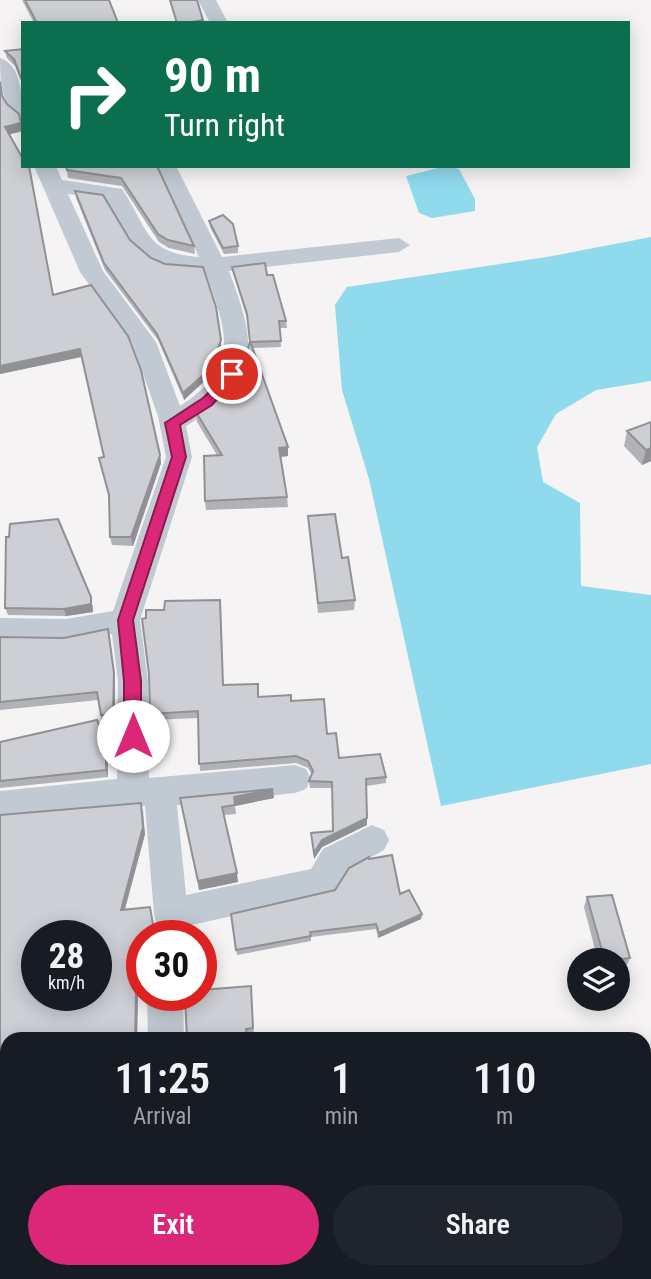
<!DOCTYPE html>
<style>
:root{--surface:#171b24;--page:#20242c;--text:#f1f3f6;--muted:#9ea1a6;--accent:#db2777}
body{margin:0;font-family:"Roboto Condensed",sans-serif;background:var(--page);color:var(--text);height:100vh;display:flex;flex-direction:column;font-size:26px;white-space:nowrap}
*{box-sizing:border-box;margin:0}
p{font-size:23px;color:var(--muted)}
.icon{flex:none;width:38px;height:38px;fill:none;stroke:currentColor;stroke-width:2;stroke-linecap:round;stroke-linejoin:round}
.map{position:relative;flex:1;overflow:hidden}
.sheet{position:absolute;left:0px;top:1032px;width:651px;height:247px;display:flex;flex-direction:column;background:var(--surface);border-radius:21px 21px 0 0;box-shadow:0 4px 18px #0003}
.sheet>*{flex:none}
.top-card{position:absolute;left:21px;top:21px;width:609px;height:147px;border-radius:0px;box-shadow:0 4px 18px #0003;background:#0b6e4f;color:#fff;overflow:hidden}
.fabs{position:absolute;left:567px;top:948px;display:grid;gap:14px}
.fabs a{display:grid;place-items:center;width:63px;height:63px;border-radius:50%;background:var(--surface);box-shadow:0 4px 18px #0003;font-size:35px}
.speed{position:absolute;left:21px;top:920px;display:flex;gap:14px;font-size:35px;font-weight:700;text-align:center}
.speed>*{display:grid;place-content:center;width:91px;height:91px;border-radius:50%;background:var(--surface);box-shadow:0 4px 18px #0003;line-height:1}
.speed small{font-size:18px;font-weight:400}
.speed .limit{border:10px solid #d22;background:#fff;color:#111}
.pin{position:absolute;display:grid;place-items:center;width:60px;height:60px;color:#fff;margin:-30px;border:4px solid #fff;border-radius:50%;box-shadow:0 2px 7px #0007}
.me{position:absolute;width:77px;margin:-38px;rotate:0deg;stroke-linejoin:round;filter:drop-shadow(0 0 5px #0008)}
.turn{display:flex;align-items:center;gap:24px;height:147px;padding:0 28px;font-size:32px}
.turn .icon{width:91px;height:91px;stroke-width:2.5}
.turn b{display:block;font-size:49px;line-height:60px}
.eta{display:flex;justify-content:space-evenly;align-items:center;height:119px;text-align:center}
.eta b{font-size:42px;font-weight:600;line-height:49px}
.cta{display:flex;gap:14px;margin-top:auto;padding:14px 28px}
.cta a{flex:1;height:80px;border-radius:42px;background:var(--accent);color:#fff;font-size:28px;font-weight:600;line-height:80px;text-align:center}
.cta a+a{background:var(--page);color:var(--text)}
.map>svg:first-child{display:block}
.water{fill:#90daee}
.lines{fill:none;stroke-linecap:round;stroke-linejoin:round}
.minor{fill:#c1cad2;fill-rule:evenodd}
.wall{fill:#b0b2b7}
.shaded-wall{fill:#909195}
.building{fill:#cdcfd5;stroke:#909195;stroke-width:2;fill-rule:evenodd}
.route{fill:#db2777;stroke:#8e194d;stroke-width:2}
</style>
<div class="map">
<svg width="651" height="1279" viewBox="0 0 651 1279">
<rect width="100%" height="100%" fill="#f5f3f3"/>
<path class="water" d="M446,166L459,169L475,199V211L432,218L419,213L406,176Z
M651,237V381L596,390L556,414L537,447L543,482L580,503L581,586L651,595V764L441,806L369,479L342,390L335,305L347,287L547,257Z"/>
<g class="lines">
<path class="minor" d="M198,0H216L228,23H210Z
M0,58C22,64 23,102 23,120C1,115 0,76 0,58Z
M34,166H56L62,180L122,189C149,229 144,253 199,257L155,166H176L222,257L399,238L410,245L399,252L229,271C258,348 262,380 186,426L192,457L140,620L148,681L149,778L295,765L306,769L311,779L306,789L295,793L177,805L186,895L311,869L323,849L372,825L384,830L389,840L384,850L347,871L334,893L192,925L194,936H159L154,914L145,806L0,819V791L117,779L118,681L112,634L66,643L0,642V618L66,619L113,611L166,457L158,416L132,343L80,272ZM68,194L106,199C135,250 141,272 205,271C227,332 242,366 180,406L156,342L103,271Z
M147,996H183L184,1040H148Z
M188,1272H229L231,1279H189Z"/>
</g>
<path class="wall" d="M22,0H109L118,23H34Z
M23,49V86L15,66L7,58L5,51Z
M0,78L3,97L7,104L19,114L23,131L9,134L53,295L160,455L161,463L133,546L112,545L110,537L109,497L99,458L104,457L81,357L0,374Z
M66,166H157L194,246L195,254L169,248L159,242L122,186L68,178Z
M75,191L130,240L221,346L211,375L184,400L158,340L105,270L76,198Z
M209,221L238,246V253L224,254L210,227Z
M232,267L286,321L287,328H280L281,347L252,348L288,456L280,457L287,497L288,507L206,510L205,501L217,455L197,422L196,412L230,386L243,369L250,341L248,321L233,273Z
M651,422V461L642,465L624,446L627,431Z
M308,516L342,558L355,600L354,610L318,613Z
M93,605V612L66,616L8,615L5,608Z
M0,637H110L115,681V722L102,723L98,700L0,710Z
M223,685L259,697L291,701L327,734L339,758L386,777V783L366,786L367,825L322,847L314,859L311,833L333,831L332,788H310L309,781L312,775L308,768L296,763L200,771L198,718L151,720L150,714Z
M106,738L108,745V777L0,788V742Z
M180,798H274L235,806L236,814L224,815L238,882L199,890Z
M143,810L145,834L125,909L142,936V947L139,948L137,1040H7L0,1279V815Z
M369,859L400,894L422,914L421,919L378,938L376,929L311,937V941L237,955L231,914L335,890Z
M587,897L630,958L626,967L618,968V961H598L584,907Z
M251,986L254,1036L187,1040Z"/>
<path class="shaded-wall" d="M203,20L204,23H186Z
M21,123L23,131L7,135L5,127Z
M221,340V346L211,375L184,400L183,393Z
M80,349L81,357L0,374V366Z
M288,447V456L279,457V448Z
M651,448V461L642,465L646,450Z
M160,455L161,463L133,546L131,537Z
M91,597L93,612L66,616L64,609Z
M108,629L115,681V722L113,715Z
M106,738L108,745V777L106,770Z
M273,789L274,798L235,806L234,797Z
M141,803L145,834L123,916L121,910Z
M367,818V825L322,847L314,859V853L322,840Z
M237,873L238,882L199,890L198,881Z
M422,914L421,919L378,938L379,933Z
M137,941L139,948L137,1040H135Z"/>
<path class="building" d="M25,0H109L118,23H37Z
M170,0H197L203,20L186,23H177Z
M23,49V77L21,78L14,59L5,51Z
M0,82L2,96L7,104L19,114L21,123L5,127L23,159V166H29L53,295L91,285L128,336L141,370L160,455L131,537H110L109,495L99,458L104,457L80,349L0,366Z
M66,166H157L194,246L168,240L158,234L121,178L67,170Z
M75,191L103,195L130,240L151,258L165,264L203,267L216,307L221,340L210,369L183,393L157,334L104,263Z
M223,215L233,224L238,246L223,248L209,221Z
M265,263L267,275H273L286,321H279L281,341L250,342L247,314L232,267Z
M250,341L288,447L279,448L287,497L205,501L204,456L222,455L196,412L230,386L243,369Z
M651,422V448L646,450L627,431Z
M335,514L342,558L348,557L355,600L318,603L308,516Z
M58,519L91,597V604L64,609L5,608L6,537H9L10,524Z
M220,600L223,685L258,684V697L291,695V701L324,699L327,734L336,733L339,758L380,754L386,777L366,779L367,818L322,840L314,853L311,833L333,831L332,782L309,781L313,771L308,761L296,756L199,764L198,711L150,714L149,674L142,619L146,618V610H164L165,601Z
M108,629L114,673L113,715H101L97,692L0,702V637L64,638Z
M97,720L106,738V770L0,781V742Z
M273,789L234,797L235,805L222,807L237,873L198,881L180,798Z
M141,803L143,827L121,910L150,907L155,936H142V941H137L135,1040H7V1272H185V1279H0V815ZM37,936H96V996H37Z
M392,855L400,894L409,890L422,914L379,933L376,924L310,932L311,936L236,950L231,914L335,890L349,868L369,857V859Z
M612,895L630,958L605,961L587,897Z
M251,986L253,1028L246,1029L247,1040H187L185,996H201V990Z
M233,1272H330L332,1279H235Z"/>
<path class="route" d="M232,370L239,374L212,405L180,425L186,457L133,620L141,681V736L133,743L124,736V681L118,620L172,457L165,423L203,398Z"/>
</svg>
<div class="fabs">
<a><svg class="icon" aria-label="layers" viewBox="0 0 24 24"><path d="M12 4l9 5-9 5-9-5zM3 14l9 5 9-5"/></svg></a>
</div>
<div class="speed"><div>28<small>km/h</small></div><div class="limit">30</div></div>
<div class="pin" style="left:232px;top:374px;background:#d93025"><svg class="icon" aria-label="arrive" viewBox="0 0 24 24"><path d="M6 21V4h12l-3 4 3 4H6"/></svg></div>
<svg class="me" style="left:133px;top:736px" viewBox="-20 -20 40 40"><circle r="19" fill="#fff"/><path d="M0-13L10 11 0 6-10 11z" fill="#db2777"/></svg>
<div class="top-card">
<div class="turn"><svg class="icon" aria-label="right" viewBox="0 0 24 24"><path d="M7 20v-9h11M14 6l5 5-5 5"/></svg><div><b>90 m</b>Turn right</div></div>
</div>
<section class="sheet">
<div class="eta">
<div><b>11:25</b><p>Arrival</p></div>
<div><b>1</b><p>min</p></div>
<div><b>110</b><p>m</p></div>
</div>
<div class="cta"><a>Exit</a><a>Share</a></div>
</section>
</div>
